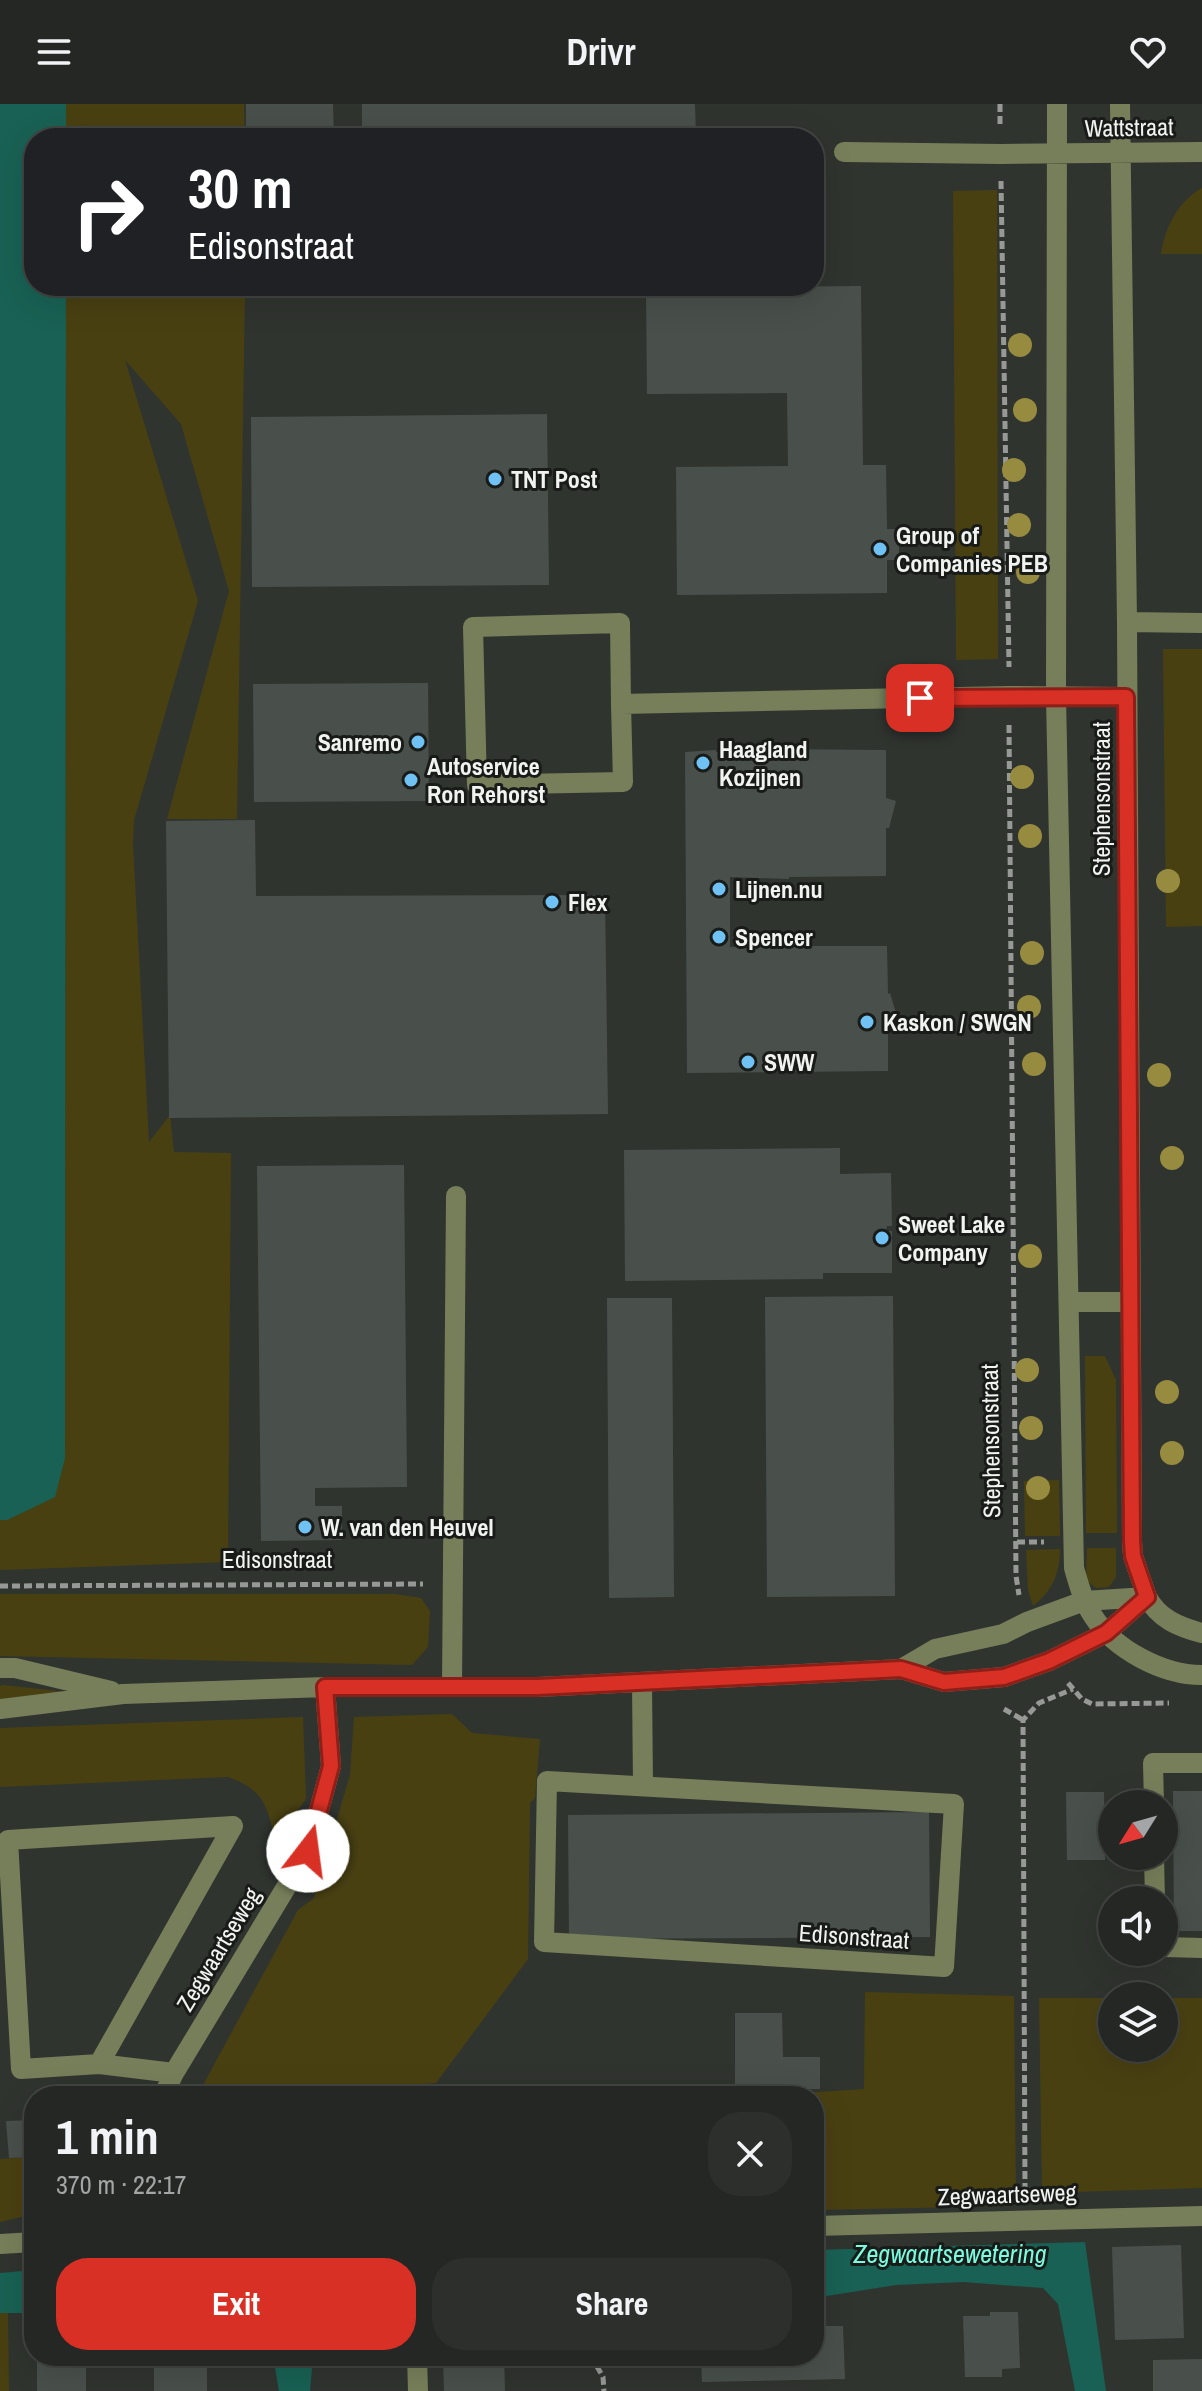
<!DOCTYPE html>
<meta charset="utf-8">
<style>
:root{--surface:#242723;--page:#2c2f2b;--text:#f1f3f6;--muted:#a3a5a6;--line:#414441;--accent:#d93025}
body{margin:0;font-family:"Archivo Narrow",sans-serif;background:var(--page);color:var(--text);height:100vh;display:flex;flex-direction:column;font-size:30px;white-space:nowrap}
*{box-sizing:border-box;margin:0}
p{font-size:26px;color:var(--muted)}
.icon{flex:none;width:44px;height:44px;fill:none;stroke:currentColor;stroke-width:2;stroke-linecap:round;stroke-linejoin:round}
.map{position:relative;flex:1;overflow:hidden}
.drawer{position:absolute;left:24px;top:1982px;width:800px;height:280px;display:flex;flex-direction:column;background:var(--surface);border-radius:32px;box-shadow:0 8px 32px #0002,0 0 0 2px var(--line)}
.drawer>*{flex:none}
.banner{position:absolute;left:24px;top:24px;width:800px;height:168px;border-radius:32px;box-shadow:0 8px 32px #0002,0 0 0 2px var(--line);background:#202124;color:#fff;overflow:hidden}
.needle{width:52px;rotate:233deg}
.controls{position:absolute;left:1098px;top:1686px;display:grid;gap:16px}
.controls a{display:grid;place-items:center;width:80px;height:80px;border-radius:50%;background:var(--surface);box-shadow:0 8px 32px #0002,0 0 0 2px var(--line);font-size:40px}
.pin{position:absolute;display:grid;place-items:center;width:68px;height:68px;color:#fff;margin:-34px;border-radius:16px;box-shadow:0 4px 12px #0006}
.me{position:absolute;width:88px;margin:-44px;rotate:15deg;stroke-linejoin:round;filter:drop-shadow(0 0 6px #0008)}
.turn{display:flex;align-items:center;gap:28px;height:168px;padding:0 32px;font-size:36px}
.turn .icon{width:104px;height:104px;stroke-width:2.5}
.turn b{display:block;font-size:56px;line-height:68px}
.round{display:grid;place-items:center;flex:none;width:84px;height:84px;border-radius:32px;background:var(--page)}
.overview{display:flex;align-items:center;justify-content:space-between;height:136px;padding:0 32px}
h1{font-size:48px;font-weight:700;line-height:60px}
.button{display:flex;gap:16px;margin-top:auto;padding:16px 32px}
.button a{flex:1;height:92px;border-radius:32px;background:var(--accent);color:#fff;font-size:32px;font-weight:700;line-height:92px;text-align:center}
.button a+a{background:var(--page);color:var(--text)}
header{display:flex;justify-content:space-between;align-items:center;height:104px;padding:0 32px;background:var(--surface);font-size:36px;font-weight:700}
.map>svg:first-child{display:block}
.green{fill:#494012}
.water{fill:#196154}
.building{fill:#49504c}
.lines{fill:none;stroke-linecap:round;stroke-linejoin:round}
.path{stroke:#979996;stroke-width:5;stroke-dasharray:8 4;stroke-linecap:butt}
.minor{stroke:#777f5a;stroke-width:20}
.tree{fill:#978b3f}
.route-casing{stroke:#8d1f18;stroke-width:20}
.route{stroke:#d93025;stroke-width:14}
.poi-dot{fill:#70c2f4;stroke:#191b19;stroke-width:3}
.labels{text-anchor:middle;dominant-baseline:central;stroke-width:6;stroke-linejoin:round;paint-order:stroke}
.street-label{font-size:24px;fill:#f1f3f0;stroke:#191b19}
.poi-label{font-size:24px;font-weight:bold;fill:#f1f3f0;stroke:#191b19;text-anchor:start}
.water-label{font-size:26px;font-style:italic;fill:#7afadf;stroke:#191b19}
</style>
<header><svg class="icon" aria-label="menu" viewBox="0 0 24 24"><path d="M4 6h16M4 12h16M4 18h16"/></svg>Drivr<svg class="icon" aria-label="heart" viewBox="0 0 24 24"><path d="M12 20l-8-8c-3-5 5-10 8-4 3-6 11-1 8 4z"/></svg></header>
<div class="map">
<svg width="1202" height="2287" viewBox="0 0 1202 2287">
<rect width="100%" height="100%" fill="#30342f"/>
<path class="green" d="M66,0H244L245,34H66Z
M1202,84V150H1161C1165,124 1178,97 1202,84Z
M997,86L998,555L956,556L953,87Z
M66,182H245L237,715H167L229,487L181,320L125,256L198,497L134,716L133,741L149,1038L170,1011L174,1048L231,1049L228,1458L0,1466V1416H7L65,1354Z
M1163,545H1202V822L1166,823Z
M1085,1252H1105L1116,1276L1117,1429H1086Z
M1059,1376L1060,1432H1025L1024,1377Z
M1087,1444H1116V1473L1109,1483L1096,1484L1086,1476Z
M1060,1445C1060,1470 1052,1487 1033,1502L1028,1486L1026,1446Z
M0,1490H395L421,1494L430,1507L428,1543L412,1561L0,1552Z
M3,1581L68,1588L0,1595V1582Z
M452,1610L472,1629L540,1635L535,1694L530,1699L528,1855L436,1979L340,1988V1992H197L298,1806L314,1794L350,1671L354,1613Z
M303,1613L306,1695L275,1738C268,1702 264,1686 228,1673L0,1683V1624Z
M865,1888L1014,1892L1016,2094L1012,2102L814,2106V1992H786V1990L864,1985Z
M1039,1894H1112V1944H1164V1894H1202V2084L1042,2089Z
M34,2053V2110L0,2118V2055Z
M8,2208L9,2287H0V2209Z"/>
<path class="water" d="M0,0H66V34H34V182H66L65,1354L55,1393L7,1416H0Z
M1085,2138L1106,2287H1075L1058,2200L1043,2184L963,2178L896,2181L814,2194V2146Z
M34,2166V2209H0V2169Z
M273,2252H313L310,2287H279Z"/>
<path class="building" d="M246,0H333L334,34H246Z
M362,0H695L696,34H362Z
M861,182L863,361H886L887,425H899V456H887V489L677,491L676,363L788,362L787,289L647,290L646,184Z
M547,310L549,481L252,483L251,313Z
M428,579L429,697L254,698L253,580Z
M760,645L886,646V694L896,697L889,724H886V772L789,773V775L730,773V843L789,840V842H887L888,890L890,889L898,916L888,919V967L687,969L685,648L716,646V648H759Z
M255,716L256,792L605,791L608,1010L169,1014L166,717Z
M840,1044V1070L891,1069L892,1122H887L886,1127H892V1169H823V1175L625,1177L624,1046Z
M404,1061L407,1383L315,1384V1402H342V1436L261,1437L257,1062Z
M893,1192L895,1492L767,1493L765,1193Z
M607,1194H672L674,1493L609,1494Z
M1173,1687H1202V1827H1174Z
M1066,1688H1104L1105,1756H1067Z
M929,1708L930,1833L569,1835L568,1711Z
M735,1909H782L783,1953H820V1985H782V1992H735Z
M34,2016V2053L9,2054L6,2017Z
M1181,2141L1184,2234L1115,2236L1112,2143Z
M990,2208H1018L1020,2264L1002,2265V2273H965L963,2212H990Z
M814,2222H843L845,2275L702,2278L701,2252H814Z
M86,2252V2287H37V2253Z
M154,2252H207V2287H154Z
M443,2252H504L505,2287H444Z
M1202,2255V2287H1153V2256Z"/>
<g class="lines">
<path class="path" d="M1000,0V23
M1001,77L1009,563
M1009,621L1016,1472L1019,1491
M1017,1438H1044
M0,1482L423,1480
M1068,1579L1082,1595L1092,1600L1169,1599
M1004,1605L1023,1616
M1025,2087L1023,1616L1039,1599L1073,1585
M591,2252L603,2273L604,2287"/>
<path class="minor" d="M1057,0L1056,593L1074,1464C1079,1481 1083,1497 1093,1512C1114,1545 1162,1571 1202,1571
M844,48L1001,50L1202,48
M1127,518L1202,519
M621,600L623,678L477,681L473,523L620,519L621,600L1009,592L1126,593
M1069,1198H1130
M0,1564H15L111,1587
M901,1565L935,1545L1003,1530L1027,1518L1084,1497L1147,1493C1159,1515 1179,1523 1202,1529
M642,1579L643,1682
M452,1582L456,1092
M0,1605L123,1590L325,1583H538L901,1565L944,1578L1004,1573L1049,1557L1106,1529L1147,1493L1133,1452L1132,1437L1127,518L1120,0
M547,1677L954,1700L944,1863L544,1838Z
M1154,1700L1153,1659H1202
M1154,1752L1155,1796
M1164,1843L1202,1844
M99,1960L233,1722L8,1736L21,1965L99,1960L174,1969
M163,1992L174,1969L308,1747L331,1662L325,1583
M814,2122L1202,2112
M0,2140L34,2138
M417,2252L418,2287"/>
</g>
<g class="tree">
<circle cx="1020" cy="241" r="12"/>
<circle cx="1025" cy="306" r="12"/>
<circle cx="1014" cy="366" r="12"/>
<circle cx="1019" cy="421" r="12"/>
<circle cx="1028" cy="468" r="12"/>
<circle cx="1022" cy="673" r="12"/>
<circle cx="1030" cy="732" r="12"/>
<circle cx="1168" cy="777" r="12"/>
<circle cx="1032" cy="849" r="12"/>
<circle cx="1029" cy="903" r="12"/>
<circle cx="1034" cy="960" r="12"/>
<circle cx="1159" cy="971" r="12"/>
<circle cx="1172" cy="1054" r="12"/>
<circle cx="1030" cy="1152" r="12"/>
<circle cx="1027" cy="1266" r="12"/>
<circle cx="1167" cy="1288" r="12"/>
<circle cx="1031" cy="1324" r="12"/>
<circle cx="1172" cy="1349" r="12"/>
<circle cx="1038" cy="1384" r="12"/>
</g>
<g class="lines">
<defs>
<path id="route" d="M308,1747L331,1662L325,1583H538L901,1565L944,1578L1004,1573L1049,1557L1106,1529L1147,1493L1133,1452L1132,1437L1126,593L920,594"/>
</defs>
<use href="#route" class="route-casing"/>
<use href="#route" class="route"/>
</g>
<g class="poi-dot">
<circle cx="495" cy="375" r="8"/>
<circle cx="880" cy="445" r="8"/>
<circle cx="418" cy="638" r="8"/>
<circle cx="703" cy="659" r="8"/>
<circle cx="411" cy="676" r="8"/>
<circle cx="719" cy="785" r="8"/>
<circle cx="552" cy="798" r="8"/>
<circle cx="719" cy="833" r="8"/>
<circle cx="867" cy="918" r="8"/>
<circle cx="748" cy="958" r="8"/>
<circle cx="882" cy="1134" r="8"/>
<circle cx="305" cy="1423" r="8"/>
</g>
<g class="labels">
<g class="street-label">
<text transform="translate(1129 23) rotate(-1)">Wattstraat</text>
<text transform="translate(1101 695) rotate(-90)">Stephensonstraat</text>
<text transform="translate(990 1337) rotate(-91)">Stephensonstraat</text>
<text x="277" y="1455">Edisonstraat</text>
<text transform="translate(854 1832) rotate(4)">Edisonstraat</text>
<text transform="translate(218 1845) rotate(-59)">Zegwaartseweg</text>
<text transform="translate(1007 2090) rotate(-2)">Zegwaartseweg</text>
</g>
<g class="poi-label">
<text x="511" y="375">TNT Post</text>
<text x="896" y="431">Group of<tspan x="896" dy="28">Companies PEB</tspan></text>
<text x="402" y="638" text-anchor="end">Sanremo</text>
<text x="719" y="645">Haagland<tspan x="719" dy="28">Kozijnen</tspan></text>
<text x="427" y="662">Autoservice<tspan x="427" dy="28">Ron Rehorst</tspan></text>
<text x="735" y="785">Lijnen.nu</text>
<text x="568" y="798">Flex</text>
<text x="735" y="833">Spencer</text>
<text x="883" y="918">Kaskon / SWGN</text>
<text x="764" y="958">SWW</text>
<text x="898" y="1120">Sweet Lake<tspan x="898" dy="28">Company</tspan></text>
<text x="321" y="1423">W. van den Heuvel</text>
</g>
<g class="water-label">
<text x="950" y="2149">Zegwaartsewetering</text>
</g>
</g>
</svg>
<div class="controls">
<a><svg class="needle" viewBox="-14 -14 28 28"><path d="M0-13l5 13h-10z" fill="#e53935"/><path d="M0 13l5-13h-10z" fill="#a3a5a6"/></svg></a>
<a><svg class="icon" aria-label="sound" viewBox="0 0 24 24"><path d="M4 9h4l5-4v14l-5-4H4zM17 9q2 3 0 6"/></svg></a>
<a><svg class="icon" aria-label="layers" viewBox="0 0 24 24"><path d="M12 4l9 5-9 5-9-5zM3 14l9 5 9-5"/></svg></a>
</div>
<div class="pin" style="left:920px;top:594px;background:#d93025"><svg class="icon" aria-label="arrive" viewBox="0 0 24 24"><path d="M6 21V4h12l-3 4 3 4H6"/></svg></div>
<svg class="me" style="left:308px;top:1747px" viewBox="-20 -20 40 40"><circle r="19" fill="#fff"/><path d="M0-13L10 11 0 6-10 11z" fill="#d93025"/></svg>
<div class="banner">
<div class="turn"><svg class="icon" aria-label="right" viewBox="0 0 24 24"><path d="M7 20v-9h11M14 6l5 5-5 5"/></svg><div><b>30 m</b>Edisonstraat</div></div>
</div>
<section class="drawer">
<div class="overview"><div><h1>1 min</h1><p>370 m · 22:17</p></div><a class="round"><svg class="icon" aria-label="close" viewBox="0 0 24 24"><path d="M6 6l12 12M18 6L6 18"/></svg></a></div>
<div class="button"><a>Exit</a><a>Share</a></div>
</section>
</div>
